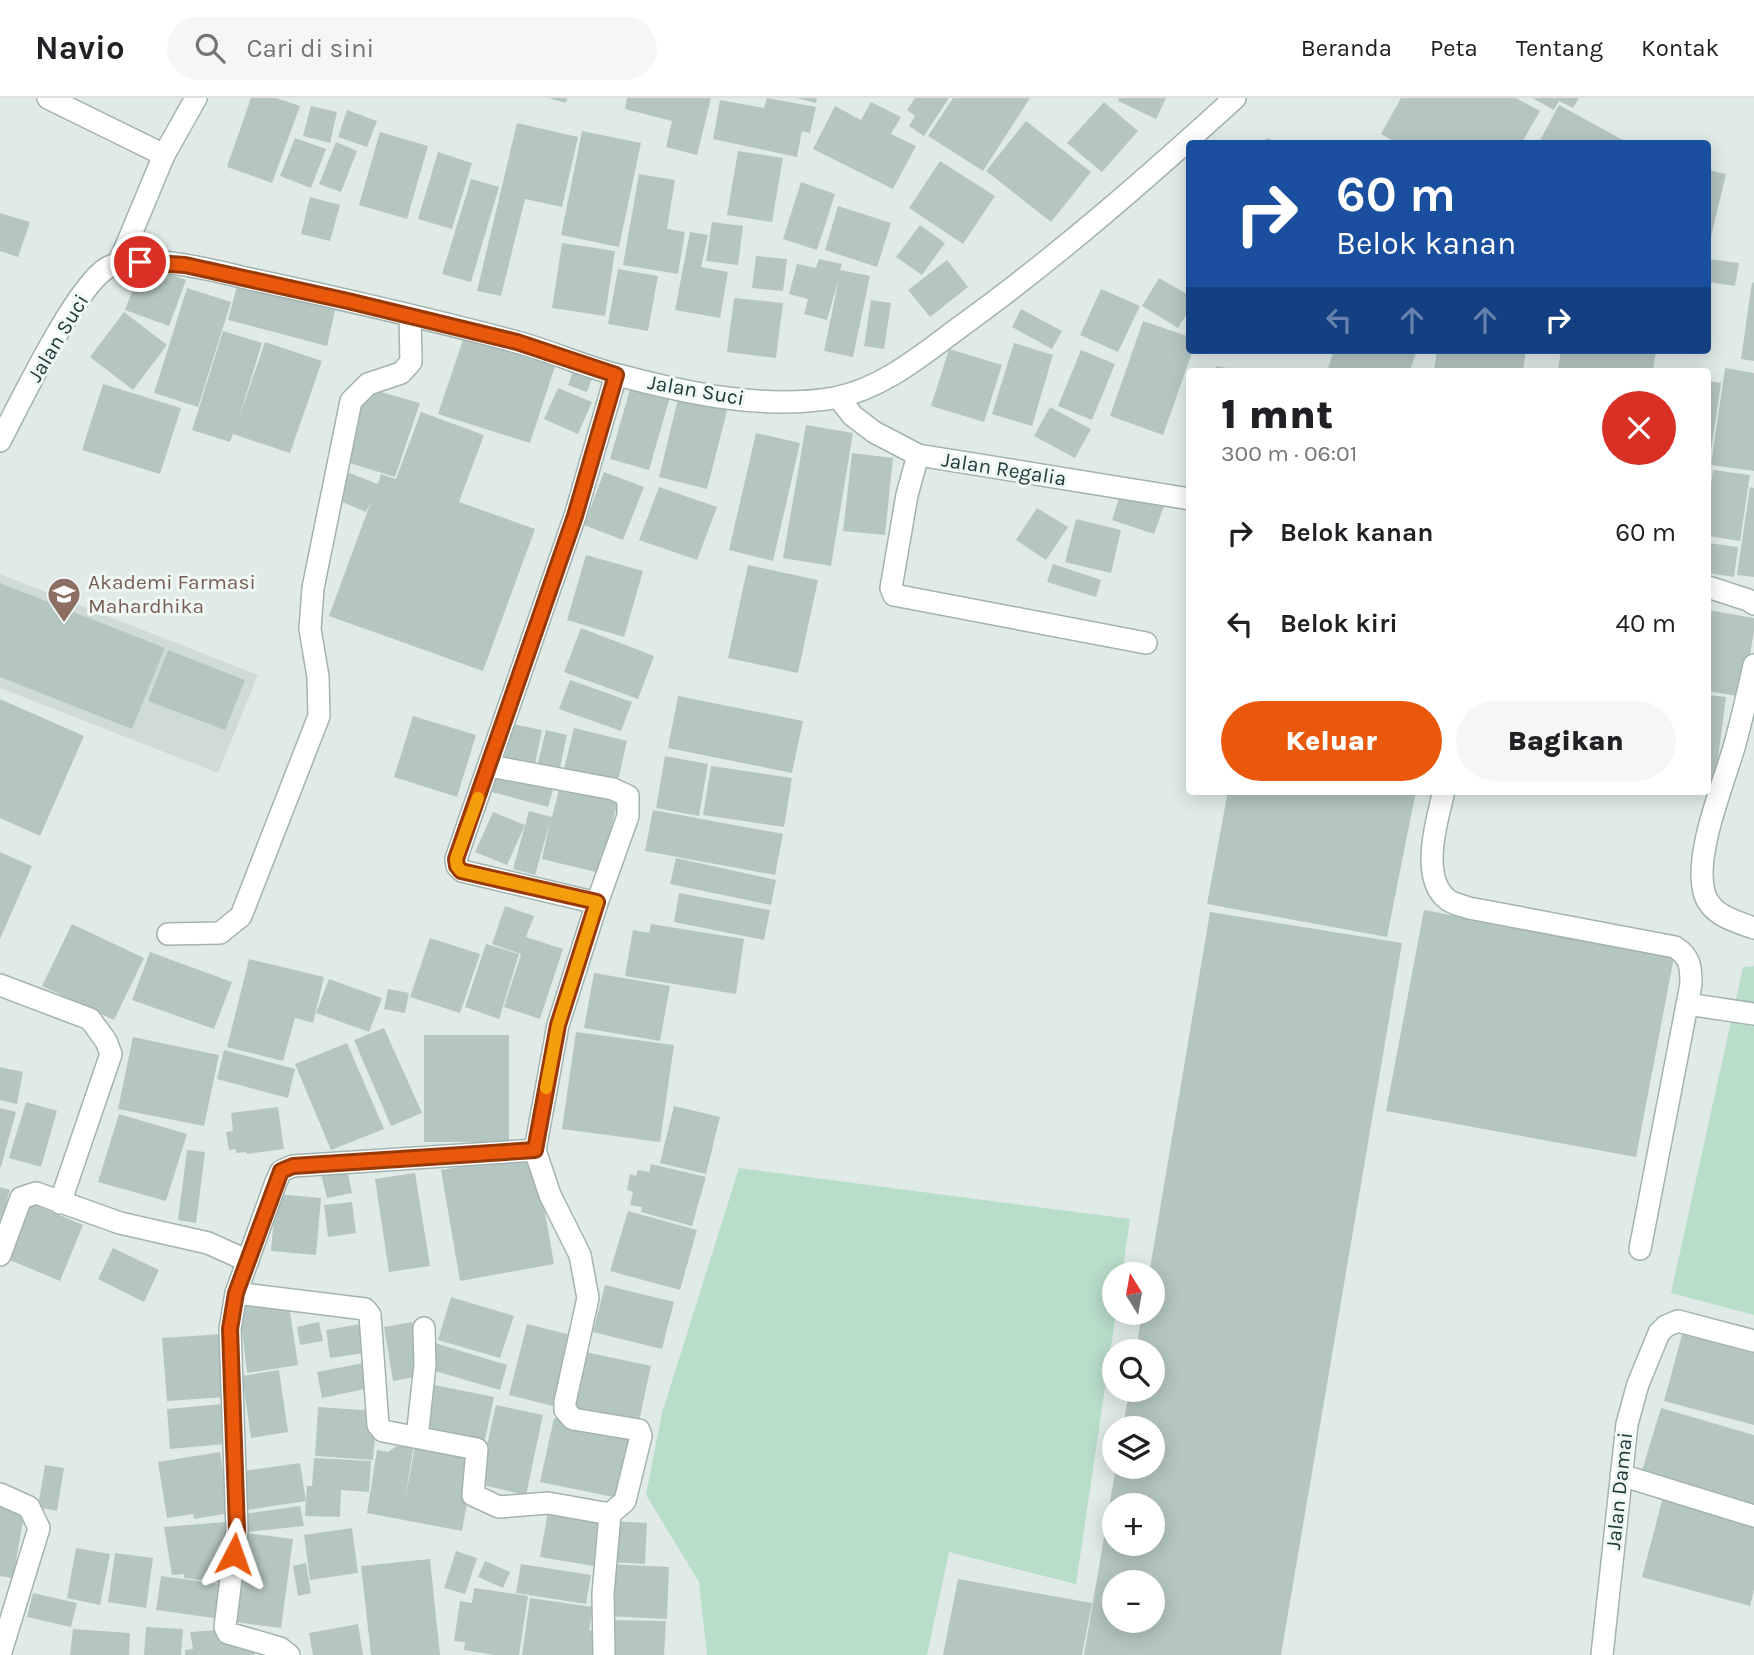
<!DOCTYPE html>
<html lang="id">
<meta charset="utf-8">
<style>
:root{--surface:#fff;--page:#f6f6f6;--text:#202124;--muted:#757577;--line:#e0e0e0;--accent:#ea580c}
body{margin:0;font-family:Karla,sans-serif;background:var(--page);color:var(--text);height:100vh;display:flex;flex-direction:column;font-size:26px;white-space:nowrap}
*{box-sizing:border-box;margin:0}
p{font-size:23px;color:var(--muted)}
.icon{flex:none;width:38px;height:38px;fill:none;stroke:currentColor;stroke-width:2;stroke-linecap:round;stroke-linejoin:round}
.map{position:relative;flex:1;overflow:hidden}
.sheet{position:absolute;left:1186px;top:270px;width:525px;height:427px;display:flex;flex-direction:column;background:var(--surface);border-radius:7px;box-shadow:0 4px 18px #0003}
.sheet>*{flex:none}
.banner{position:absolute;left:1186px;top:42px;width:525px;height:214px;border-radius:7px;box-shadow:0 4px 18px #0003;background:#1a4fa0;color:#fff;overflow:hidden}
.needle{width:46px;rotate:349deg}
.tools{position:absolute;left:1102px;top:1164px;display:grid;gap:14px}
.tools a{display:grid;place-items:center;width:63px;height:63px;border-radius:50%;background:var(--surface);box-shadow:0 4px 18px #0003;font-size:35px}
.pin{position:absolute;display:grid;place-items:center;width:60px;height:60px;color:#fff;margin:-30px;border:4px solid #fff;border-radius:50%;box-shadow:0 2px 7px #0007}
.me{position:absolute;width:77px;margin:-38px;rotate:4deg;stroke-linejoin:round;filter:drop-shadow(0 0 5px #0008)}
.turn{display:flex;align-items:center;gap:24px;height:147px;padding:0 35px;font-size:32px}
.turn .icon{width:91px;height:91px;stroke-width:2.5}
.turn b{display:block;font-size:49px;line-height:60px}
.lanes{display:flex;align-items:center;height:66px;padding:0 35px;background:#0003;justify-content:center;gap:35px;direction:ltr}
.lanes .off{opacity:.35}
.round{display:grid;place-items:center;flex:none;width:74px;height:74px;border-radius:37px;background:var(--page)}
.head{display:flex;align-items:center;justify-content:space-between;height:119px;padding:0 35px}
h1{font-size:42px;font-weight:800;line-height:52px}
.primary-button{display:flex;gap:14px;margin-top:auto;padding:14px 35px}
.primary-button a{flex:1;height:80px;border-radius:42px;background:var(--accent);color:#fff;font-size:28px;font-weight:800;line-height:80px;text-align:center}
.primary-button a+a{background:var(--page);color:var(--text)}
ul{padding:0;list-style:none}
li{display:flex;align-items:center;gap:21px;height:91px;padding:0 35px}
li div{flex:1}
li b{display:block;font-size:26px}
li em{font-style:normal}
header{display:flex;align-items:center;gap:42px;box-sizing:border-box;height:98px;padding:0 35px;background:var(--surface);border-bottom:2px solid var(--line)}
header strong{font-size:33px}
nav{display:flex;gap:38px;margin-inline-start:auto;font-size:24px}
.search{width:490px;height:63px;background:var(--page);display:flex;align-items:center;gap:18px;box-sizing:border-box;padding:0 24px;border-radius:38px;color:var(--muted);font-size:26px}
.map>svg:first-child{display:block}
.built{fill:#cedbd8}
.green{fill:#b8ddc9}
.building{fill:#b5c6c2;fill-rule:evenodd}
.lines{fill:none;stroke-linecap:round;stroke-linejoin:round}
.service-casing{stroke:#a3b3b0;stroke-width:24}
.minor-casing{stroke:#a3b3b0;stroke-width:24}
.tertiary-casing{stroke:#a3b3b0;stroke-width:24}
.service{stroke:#fff;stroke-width:21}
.minor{stroke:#fff;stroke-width:21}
.tertiary{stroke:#fff;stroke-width:21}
.route-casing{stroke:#983908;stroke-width:18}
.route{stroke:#ea580c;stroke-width:12}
.slow{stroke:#f59e0b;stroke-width:12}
.labels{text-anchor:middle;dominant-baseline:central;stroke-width:6;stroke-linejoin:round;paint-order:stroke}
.street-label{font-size:21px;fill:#203c3a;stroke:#f0f8f5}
.education-label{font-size:21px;fill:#785e54;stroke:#f0f8f5;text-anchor:start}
</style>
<header>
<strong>Navio</strong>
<div class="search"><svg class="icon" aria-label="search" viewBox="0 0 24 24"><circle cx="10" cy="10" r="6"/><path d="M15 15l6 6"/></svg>Cari di sini</div>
<nav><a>Beranda</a><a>Peta</a><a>Tentang</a><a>Kontak</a></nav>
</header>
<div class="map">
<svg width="1754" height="1557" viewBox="0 0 1754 1557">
<rect width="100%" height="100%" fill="#e0ebe8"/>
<path class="built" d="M0,476L258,577L218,675L0,590Z"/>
<path class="green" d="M1754,868V1217L1671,1195L1743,869Z
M739,1070L1130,1121L1122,1176H1115L1116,1215L1076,1486L949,1454L927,1557H707L699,1484L646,1397L662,1315Z"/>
<path class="building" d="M251,0H276L300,8L272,85L227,69Z
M549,0H567L566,5Z
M627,0H711L697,57L666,49L672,23L625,11Z
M767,0L816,9L810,35L802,33L797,59L713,41L720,2L764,10Z
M797,0H817L816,5Z
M915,0H949L924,38L909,28L915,18L907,12Z
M953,0H1030L983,73L928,38Z
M1119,0H1166L1156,21L1118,3Z
M1401,0H1516L1540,13L1521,46H1399L1381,36Z
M1532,0H1579L1573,10L1559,3L1554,12Z
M871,4L901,19L891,36L916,48L893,91L813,51L835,8L861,22Z
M1104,4L1138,33L1102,74L1067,45Z
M1559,7L1630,46H1538Z
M311,8L337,14L330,45L303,38Z
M347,12L377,23L367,49L338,39Z
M1026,23L1091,74L1051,124L986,73Z
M517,25L578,39L562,109L525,101L501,198L477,193Z
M582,33L641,45L619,149L561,137Z
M380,34L428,48L407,121L359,107Z
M295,40L326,51L311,90L280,78Z
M1266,40L1281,45V46H1264Z
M336,44L357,53L341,94L319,86Z
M738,53L783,60L772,124L727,117Z
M438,54L472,65L452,131L418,121Z
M940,63L995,98L963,146L909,110Z
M1708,72L1726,76L1709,147L1708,146Z
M639,76L675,82L667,131L685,134L678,176L623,167Z
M471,81L499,89L471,184L442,176Z
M801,84L835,96L817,152L783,141Z
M310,99L340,107L330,143L301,136Z
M838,108L891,125L877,169L825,152Z
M0,115L30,124L18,159L0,153Z
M712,124L743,128L738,167L706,163Z
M920,127L945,145L922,177L896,159Z
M690,134L708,137L701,169L728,174L720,220L675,212Z
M562,145L615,153L605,218L552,210Z
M756,158L787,161L783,193L752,190Z
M819,161L842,166L840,172L870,178L853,259L824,253L839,180L827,222L804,216L808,201L789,196L797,166L816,170Z
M1708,161L1739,165L1735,188L1708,184Z
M947,162L968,189L930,219L908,192Z
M143,166L186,182L169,228L125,212Z
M618,171L658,178L648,233L608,226Z
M1159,180L1190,198V211L1178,230L1142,208Z
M1752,184L1754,185V263L1741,261Z
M237,188L335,212L327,248L228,222Z
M187,190L231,204L198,309L154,295Z
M1101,191L1140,208L1118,254L1080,237Z
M734,200L783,205L776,260L727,254Z
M871,202L891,205L884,251L864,248Z
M1021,211L1062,233L1052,251L1012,229Z
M124,214L167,247L133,292L90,259Z
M1143,223L1190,239V252H1193L1163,337L1110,318Z
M223,233L262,245L238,323L265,244L322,263L290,355L233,336L230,344L192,332Z
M465,236L556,265L530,345L438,316Z
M1014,245L1053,257L1032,328L992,316Z
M949,251L1002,267L984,324L931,308Z
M1081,252L1115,266L1092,322L1058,308Z
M1334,252H1417L1410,273H1327Z
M1437,252H1526L1523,273H1434Z
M1561,252H1656L1653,273H1558Z
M575,267L594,275L587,294L568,287Z
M1216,268L1238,272L1237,273H1215Z
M1725,270L1754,275V373L1711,367Z
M633,281L672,292L649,372L610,361Z
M1708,283L1721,285L1710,359H1708Z
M103,286L181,310L160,376L82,352Z
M367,290L420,305L395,379L343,363Z
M558,290L592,304L578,336L544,321Z
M679,297L728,309L707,391L659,379Z
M1050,309L1091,331L1075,360L1034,338Z
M421,314L484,337L459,404L535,431L483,573L329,518L372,401L366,414L333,400L344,373L378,386L381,376L396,381Z
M806,327L853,335L831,468L783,460Z
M756,335L800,345L773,463L729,452Z
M852,355L893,360L885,437L843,433Z
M1713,372L1750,377L1740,443L1708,438V407Z
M604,374L644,389L623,442L584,427Z
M659,389L717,409L697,462L639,442Z
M1750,389L1754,390V479L1737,477Z
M1121,394L1164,408L1154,436L1112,422Z
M1037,410L1068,429L1046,462L1016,442Z
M1076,421L1121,432L1111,475L1065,464Z
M1708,445L1738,449L1734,479L1708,475Z
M586,457L643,473L624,539L567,522Z
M1053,466L1101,482L1096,499L1047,484Z
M748,467L818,482L798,575L728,560Z
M0,485L165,550L132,631L0,579Z
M1708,512L1754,520V533L1743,599L1708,593Z
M581,530L654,558L638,601L564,574Z
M168,552L245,582L225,632L148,603Z
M570,582L632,604L621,633L559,611Z
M1708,597L1726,599L1714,691H1708Z
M678,598L803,623L792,675L668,650Z
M0,601L84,638L40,738L0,720Z
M413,618L476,637L457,699L394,679Z
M512,626L542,632L534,671L504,664Z
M574,630L627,643L616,691L562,679Z
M546,632L567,637L558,679L536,673Z
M665,658L708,666L699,718L656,710Z
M711,668L792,680L784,729L703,717Z
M498,672L554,688L548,709L492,694Z
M560,688L618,703L600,775L542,761L550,724L535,777L513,771L529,713L552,719Z
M1228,693H1416L1387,839L1207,806Z
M653,712L783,736L775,777L645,753Z
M493,714L525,727L507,767L475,754Z
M0,754L32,768L0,841Z
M676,760L776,782L771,807L670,786Z
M679,795L770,812L764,842L674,824Z
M505,808L534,818L526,839L563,851L540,921L504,909L521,856L492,846Z
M1424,812L1674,859L1636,1059L1386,1013Z
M1210,814L1402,845L1281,1557H1084L1116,1368H1153V1330H1123L1129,1292H1153V1253H1136L1142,1214H1153V1176H1149ZM1115,1407H1153V1446H1115ZM1115,1484H1153V1522H1115Z
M72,826L144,860L114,922L42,888Z
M651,826L744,841L736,896L625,878L633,832L649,835Z
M430,840L480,856L460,915L410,899Z
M486,846L519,856L499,921L465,909Z
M150,854L232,884L214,931L132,902Z
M249,861L324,879L313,925L295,920L283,963L227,949Z
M594,875L670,888L660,943L584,930Z
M329,881L382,900L369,934L316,915Z
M388,891L409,895L405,915L384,911Z
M384,930L422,1015L391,1028L354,942Z
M576,934L674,947L660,1044L562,1031Z
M424,937H509V1044H424Z
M133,939L219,957L204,1028L118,1011Z
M347,945L384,1031L331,1052L295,966Z
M224,952L295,971L288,1000L217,981Z
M0,969L23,974L17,1006L0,1002Z
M26,1004L57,1013L41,1069L9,1060Z
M674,1008L720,1019L706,1076L660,1065Z
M278,1009L284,1051L247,1056L246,1054L236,1055V1051L229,1052L226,1034L233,1033L231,1015Z
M0,1010L16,1014L1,1069H0Z
M119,1016L187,1036L166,1103L98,1084Z
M187,1052L205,1054L196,1125L178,1122Z
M535,1056L554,1166L460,1183L441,1072Z
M651,1066L706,1079L692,1128L641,1114L642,1109L630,1107L633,1094L627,1092L630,1076L636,1078L638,1072L649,1074Z
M347,1071L352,1095L327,1100L321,1076Z
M415,1075L430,1168L389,1174L375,1081Z
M0,1089L10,1092L1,1122H0Z
M276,1096L321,1100L316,1157L271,1153Z
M29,1104L83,1127L60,1183L5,1160Z
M352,1104L356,1135L328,1139L324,1107Z
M628,1113L697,1132L680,1192L610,1173Z
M113,1150L159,1172L144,1204L98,1181Z
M605,1187L674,1204L662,1251L593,1234Z
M451,1199L514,1218L500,1260L438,1242Z
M288,1201L298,1267L247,1275L239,1207Z
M319,1224L323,1243L300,1247L297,1229Z
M412,1224L421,1278L393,1283L384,1229Z
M366,1225L371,1254L330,1260L326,1232Z
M527,1226L575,1238L557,1309L509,1297Z
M1683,1233L1754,1252V1327L1664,1303Z
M222,1236L226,1299L167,1303L162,1240Z
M435,1245L507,1267L500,1292L428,1271Z
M581,1253L651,1268L639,1323L569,1309Z
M369,1264L374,1289L322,1300L317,1274Z
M279,1272L288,1334L251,1340L242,1278Z
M429,1286L494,1299L483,1351L419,1337Z
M222,1306L225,1346L170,1351L167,1311Z
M496,1307L543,1317L526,1397L478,1386Z
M318,1309L377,1313L373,1362L315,1358Z
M1661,1310L1754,1337V1413L1640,1379Z
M554,1320L636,1337L623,1401L540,1384Z
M410,1339L415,1340L404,1407L416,1343L476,1353L462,1433L367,1415L377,1352L388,1354Z
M220,1354L230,1415L194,1421L193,1416L167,1420L158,1364Z
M314,1360L371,1363L369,1394L341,1392L340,1419L305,1418L307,1388H312Z
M300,1365L306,1403L241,1413L236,1374Z
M45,1367L64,1370L57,1413L38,1409Z
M1663,1399L1754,1423V1492L1750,1508L1642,1479Z
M549,1407L603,1415L594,1468L540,1459Z
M0,1408L25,1412L13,1480L0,1478Z
M300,1408L304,1428L247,1434L244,1416Z
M612,1423L647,1425L645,1466L610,1464Z
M226,1424L231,1469L230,1486L184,1480V1476L172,1477L164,1429Z
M352,1430L358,1475L310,1482L304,1437Z
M239,1434L293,1441L281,1530L227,1523Z
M76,1450L110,1456L100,1507L67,1500Z
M456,1453L477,1460L465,1496L444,1490Z
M115,1455L153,1460L146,1510L108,1504Z
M430,1461L440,1557H371L361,1468Z
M485,1463L510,1474L503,1490L478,1479Z
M306,1465L311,1495L298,1498L293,1468Z
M521,1466L591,1477L586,1506L516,1495Z
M608,1466L669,1469L667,1521L606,1518Z
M161,1478L227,1487L221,1521L156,1512Z
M958,1481L1092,1505L1082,1557H943Z
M474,1490L528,1498L519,1557H495L464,1552L465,1544L454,1543L460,1503L472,1505Z
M33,1495L77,1505L71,1529L27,1519Z
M530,1500L593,1509L589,1532L597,1533L593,1557H522Z
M606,1522L666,1523L664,1557H605Z
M358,1526L363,1557H313L309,1535Z
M146,1529L183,1531L181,1557H144Z
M73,1531L130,1535L129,1557H70Z
M218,1532L253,1549L255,1557H185V1552L193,1551L190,1534Z"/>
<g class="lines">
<defs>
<path id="service" d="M48,0L164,57
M918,357L907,397L891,490L894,497L1146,545
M1444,693C1437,722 1419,780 1448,802C1454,806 1463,808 1469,810L1675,849C1690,859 1691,868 1691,886L1640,1151
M168,836L220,835L241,818L319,618L318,579L310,531L313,490L351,303L368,286L401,275L411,264L410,218
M1687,906L1754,916
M0,1396L29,1409L39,1430L0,1557"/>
<path id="minor" d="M119,165L164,57L196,0
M838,299L853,318L874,334L918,357L1190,401
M1708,489L1748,502L1754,506
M1754,567C1748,594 1742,620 1735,646C1724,685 1694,755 1704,794C1710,817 1734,823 1754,830
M490,668L613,691L628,698V718L597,805
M0,887L90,921L106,943L111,956L60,1105
M0,1157L21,1100L36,1095L120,1125L208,1145L248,1163
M236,1195L365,1211L370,1217L378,1327L383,1333L477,1351L473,1397L499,1409L548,1405L610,1416
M417,1339L425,1267L424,1230
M1621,1377L1754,1418
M289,1557L280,1550L228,1535L225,1529L237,1432L230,1231L236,1195L276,1084L281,1073L293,1068L535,1052
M604,1557L603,1496L610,1416L625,1403L641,1338L639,1332L573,1321L565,1312V1304L588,1200L580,1157L550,1097L535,1052L558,927L597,805L462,773L457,768L456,761L575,418L616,277
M1602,1557L1627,1326L1638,1286L1659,1235L1666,1228L1678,1223L1754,1243"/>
<path id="tertiary" d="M0,343C19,307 76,188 107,170C138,152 216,173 250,181C338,200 426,220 513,243C549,252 582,268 618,277C686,295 763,312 834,300C882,291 922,257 960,229C1057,159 1147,80 1235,0"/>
</defs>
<use href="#service" class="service-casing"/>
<use href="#minor" class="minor-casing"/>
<use href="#tertiary" class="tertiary-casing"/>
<use href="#service" class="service"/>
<use href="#minor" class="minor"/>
<use href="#tertiary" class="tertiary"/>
</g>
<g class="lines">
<defs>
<path id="route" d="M140,164L185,167L348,203L517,244L616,277L575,418L456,761L457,768L461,773L597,804L558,927L535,1052L293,1068L281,1073L236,1195L230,1231L237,1432L234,1456"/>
</defs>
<use href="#route" class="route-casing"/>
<use href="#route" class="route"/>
<path class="slow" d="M478,700L456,761L457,768L461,773L597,804L558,927L546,990"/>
</g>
<defs>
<symbol id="university-pin" viewBox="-11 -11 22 30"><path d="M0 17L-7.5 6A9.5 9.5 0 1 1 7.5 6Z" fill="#8d6e63" stroke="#f0f8f5"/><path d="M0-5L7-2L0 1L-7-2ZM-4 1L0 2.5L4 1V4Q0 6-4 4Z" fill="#fff"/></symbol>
</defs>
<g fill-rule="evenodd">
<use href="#university-pin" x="45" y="477" width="38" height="52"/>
</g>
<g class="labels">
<g class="street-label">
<text transform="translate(58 240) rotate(-59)">Jalan Suci</text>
<text transform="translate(696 292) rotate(10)">Jalan Suci</text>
<text transform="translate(1004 371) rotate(9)">Jalan Regalia</text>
<text transform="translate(1619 1393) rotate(-84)">Jalan Damai</text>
</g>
<g class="education-label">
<text x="88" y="484">Akademi Farmasi<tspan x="88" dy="24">Mahardhika</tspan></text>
</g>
</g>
</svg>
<div class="tools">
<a><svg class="needle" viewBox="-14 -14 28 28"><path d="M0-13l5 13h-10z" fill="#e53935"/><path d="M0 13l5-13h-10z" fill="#757577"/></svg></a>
<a><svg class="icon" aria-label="search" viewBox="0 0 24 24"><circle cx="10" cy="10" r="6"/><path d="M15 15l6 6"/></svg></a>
<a><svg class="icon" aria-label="layers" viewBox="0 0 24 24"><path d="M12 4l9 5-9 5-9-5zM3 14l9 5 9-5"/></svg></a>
<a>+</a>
<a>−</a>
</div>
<div class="pin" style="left:140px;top:164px;background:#d93025"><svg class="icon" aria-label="arrive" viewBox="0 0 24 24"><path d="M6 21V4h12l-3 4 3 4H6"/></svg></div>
<svg class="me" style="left:234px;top:1456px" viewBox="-20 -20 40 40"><path d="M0-17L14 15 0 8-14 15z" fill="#ea580c" stroke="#fff" stroke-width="4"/></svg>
<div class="banner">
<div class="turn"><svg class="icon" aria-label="right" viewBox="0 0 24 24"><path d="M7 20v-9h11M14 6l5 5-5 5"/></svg><div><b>60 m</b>Belok kanan</div></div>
<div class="lanes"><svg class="icon off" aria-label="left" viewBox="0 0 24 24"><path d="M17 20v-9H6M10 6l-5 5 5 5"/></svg><svg class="icon off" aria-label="ahead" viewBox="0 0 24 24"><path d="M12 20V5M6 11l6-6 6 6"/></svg><svg class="icon off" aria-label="ahead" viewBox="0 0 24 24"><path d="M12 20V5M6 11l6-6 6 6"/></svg><svg class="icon" aria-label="right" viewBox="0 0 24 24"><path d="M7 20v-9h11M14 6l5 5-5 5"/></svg></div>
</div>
<section class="sheet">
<div class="head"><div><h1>1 mnt</h1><p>300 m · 06:01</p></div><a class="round" style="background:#d93025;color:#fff"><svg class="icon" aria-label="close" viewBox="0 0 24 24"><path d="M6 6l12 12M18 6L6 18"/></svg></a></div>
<ul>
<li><svg class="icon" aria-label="right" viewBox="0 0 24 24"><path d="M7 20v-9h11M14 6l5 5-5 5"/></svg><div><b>Belok kanan</b></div><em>60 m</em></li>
<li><svg class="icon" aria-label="left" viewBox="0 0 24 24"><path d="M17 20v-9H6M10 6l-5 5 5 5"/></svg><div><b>Belok kiri</b></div><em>40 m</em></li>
</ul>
<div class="primary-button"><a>Keluar</a><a>Bagikan</a></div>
</section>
</div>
